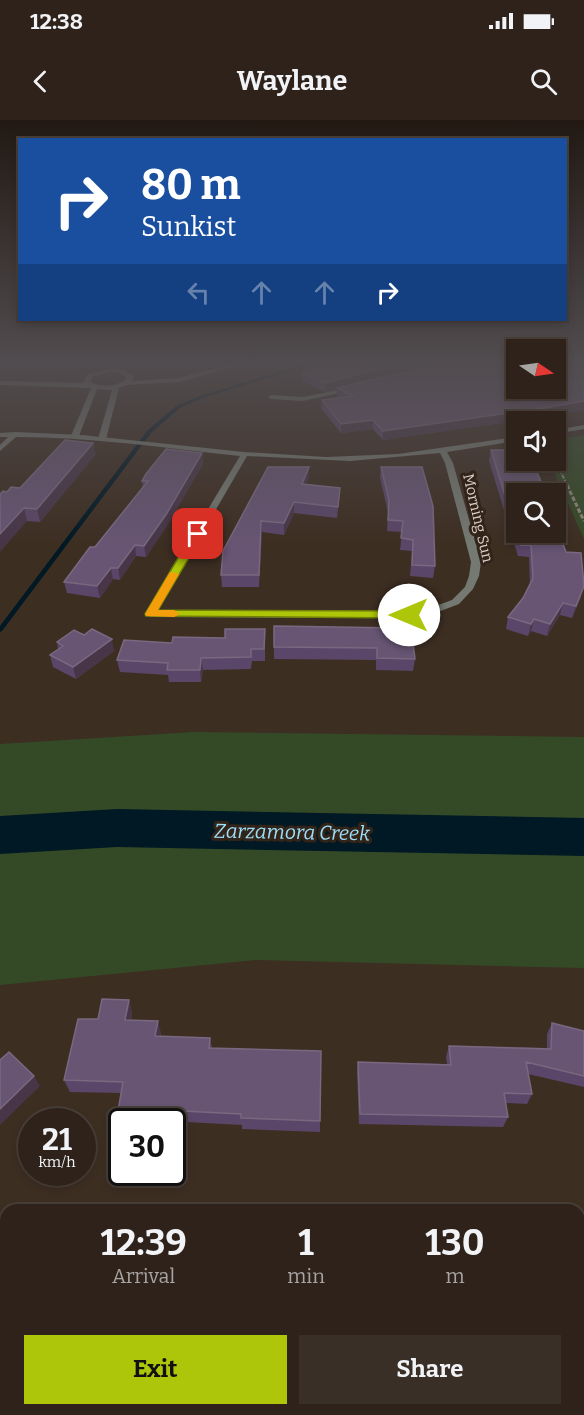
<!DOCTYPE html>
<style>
:root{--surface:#2e221a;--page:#3a2f27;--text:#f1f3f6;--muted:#a7a4a2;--line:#493f39;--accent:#aec60a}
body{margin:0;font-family:Bitter,serif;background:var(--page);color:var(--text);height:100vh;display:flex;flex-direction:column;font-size:22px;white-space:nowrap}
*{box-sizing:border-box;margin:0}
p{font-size:20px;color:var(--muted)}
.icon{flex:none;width:33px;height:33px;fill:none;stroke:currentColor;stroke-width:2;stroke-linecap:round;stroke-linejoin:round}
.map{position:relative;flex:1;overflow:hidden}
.side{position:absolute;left:0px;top:1084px;width:585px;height:212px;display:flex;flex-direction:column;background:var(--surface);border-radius:18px 18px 0 0;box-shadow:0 3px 9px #0003,0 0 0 2px var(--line)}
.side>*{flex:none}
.guide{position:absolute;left:18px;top:18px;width:549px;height:183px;border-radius:0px;box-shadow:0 3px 9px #0003,0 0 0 2px var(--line);background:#1a4fa0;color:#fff;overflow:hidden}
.needle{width:39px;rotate:103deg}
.tools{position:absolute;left:506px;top:219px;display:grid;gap:12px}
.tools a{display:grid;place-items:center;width:60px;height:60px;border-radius:0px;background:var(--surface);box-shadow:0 3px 9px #0003,0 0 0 2px var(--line);font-size:30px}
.speed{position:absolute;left:18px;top:988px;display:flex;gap:12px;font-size:30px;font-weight:700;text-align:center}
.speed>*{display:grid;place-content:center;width:78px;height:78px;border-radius:50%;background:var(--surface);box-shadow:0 3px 9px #0003,0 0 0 2px var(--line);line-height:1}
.speed small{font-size:15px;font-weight:400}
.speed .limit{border:3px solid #111;border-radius:9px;background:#fff;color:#111}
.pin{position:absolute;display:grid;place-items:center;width:51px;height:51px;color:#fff;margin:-26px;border-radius:12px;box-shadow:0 3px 9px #0006}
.me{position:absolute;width:66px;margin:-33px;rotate:270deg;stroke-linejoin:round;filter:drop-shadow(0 0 4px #0008)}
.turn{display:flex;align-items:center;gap:21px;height:126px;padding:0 24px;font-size:27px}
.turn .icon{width:78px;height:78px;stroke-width:2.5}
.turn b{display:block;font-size:42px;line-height:51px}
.lanes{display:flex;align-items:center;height:57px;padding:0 24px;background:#0003;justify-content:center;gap:30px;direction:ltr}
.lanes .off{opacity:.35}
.eta{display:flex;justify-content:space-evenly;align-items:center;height:102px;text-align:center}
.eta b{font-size:36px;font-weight:700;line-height:42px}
.action{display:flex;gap:12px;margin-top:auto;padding:12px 24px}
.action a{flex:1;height:69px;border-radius:0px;background:var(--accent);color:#111;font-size:24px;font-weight:700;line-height:69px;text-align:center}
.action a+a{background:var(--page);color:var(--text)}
.status{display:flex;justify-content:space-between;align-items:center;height:42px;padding:0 30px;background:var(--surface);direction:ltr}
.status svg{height:16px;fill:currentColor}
header{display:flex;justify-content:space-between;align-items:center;height:78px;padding:0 24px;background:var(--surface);font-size:27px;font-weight:700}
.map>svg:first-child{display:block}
.green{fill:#344a26}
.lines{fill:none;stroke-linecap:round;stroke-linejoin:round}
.stream{fill:#001924;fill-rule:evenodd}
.river{fill:#001924;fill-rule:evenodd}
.path-far1{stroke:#91857c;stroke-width:2;stroke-dasharray:4 1.5;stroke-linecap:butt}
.path{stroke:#91857c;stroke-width:3;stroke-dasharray:4.5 2;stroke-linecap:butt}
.lane{fill:#747971;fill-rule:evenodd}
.street{fill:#747971;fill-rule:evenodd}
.wall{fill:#5a4668}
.shaded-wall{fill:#483648}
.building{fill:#675573;stroke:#796880;stroke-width:1.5}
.route{fill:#aec60a;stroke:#718106;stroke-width:1.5}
.slow{fill:#f59e0b}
.labels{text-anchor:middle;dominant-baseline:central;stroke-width:6;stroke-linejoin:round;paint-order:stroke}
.far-street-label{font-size:15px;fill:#dad0c9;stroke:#322419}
.water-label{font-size:20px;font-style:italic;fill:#9cddfa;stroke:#322419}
</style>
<div class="status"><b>12:38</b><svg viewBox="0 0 49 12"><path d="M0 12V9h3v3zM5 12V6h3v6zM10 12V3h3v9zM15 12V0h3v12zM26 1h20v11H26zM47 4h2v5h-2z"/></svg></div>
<header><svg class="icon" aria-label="back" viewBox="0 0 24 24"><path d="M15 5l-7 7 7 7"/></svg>Waylane<svg class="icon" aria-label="search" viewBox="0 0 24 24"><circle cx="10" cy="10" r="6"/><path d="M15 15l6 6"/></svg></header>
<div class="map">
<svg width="584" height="1295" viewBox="0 0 584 1295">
<rect width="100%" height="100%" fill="#3d2e22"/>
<path class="green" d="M584,315V419L549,341L555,340V320Z
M194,612L584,617V848L257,840L0,865V624Z"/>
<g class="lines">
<path class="stream" d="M309,243H317L205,277L180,288L151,313L2,511L0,512V506L147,311L176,286L203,275Z"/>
<path class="river" d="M117,689L584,698V736L117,727L0,734V696Z"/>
<path class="path-far1" d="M555,340L568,367"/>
<path class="path" d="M567,365L584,401"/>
<path class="lane" d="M237,243H249L179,262L127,265L119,268L106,319L102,321L98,319L112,270L97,269L79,316L75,318L71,316L91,268L0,265V261L83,263L88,254C105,250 120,244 134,257L133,261L179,258ZM111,252L122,254L127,259C115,267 103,268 90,262L93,256Z"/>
<path class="street" d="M352,267L355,269L354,270L303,281L271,279L268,277L271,275L303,277Z
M584,305V309L555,314V310Z
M15,312L82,315L244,332L326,337L398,334L516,317V321L447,332L453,343L481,442L479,456L473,469L459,484L438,492L409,498L150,497L145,494L240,336C166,328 91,317 16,317L0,331V325L8,317H0V313ZM440,333L445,343L471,442L469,456L465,467L452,480L433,487L409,492L157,491L247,336L350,341Z
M579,1109H584V1127H579Z
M24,1290H46L45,1295H23Z"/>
</g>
<path class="wall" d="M331,243H516V268H555V243H584V290L542,297L383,320L373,309L341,313L321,288L322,280L338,278L337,277V268L387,256L397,254L386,256L325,272L302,261V253Z
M93,323L95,335L40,402L27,401L7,372L20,368Z
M491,330L516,374V412H555L581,477L572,498L560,495L547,516L531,511L528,516L506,509L508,497L523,478L530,464L529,437L518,436L489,341Z
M202,333L203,344L168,404L146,437L136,436L120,460L113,459L100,478L67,473L64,462L95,427L143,367L142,361Z
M381,347L435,446L433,458L410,456L412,431L400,430L402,412L387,411L388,392L380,358Z
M309,358L306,364L339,379L337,398L294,393L284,415L262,412L259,467H222L221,455L223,431Z
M265,509V541H252L251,549L203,550L201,562H169L168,555L120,552L117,540L172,523L225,518Z
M400,515L415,539L413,551L376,550V540L274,539V527Z
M57,522L114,531L76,559L53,547L50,535L58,529Z
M129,880L132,893L131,900L161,913L160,916L210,918L212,928L320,1001V1012L242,1009V1005L148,1000L147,1002H122L121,973L70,972L64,960L98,899Z
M552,903L584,911V967L528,954L532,974L527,984L506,983L508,997L503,1007L359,1004L357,952L358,942L447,944L446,937L449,926L547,928V914Z
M116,1003H122V1014L120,1013Z
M162,1290H253V1293L166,1294Z
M440,1290H572V1291L564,1295H441Z"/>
<path class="shaded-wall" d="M413,243H470L386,256L325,272V263L386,247Z
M584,281V290L542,297L383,320V311Z
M373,300V309L341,313V304Z
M93,323L95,335L40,402L37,389Z
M202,333L203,344L168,404L146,437L144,426Z
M309,347V358L302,375V364Z
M294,382V393L284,415V403Z
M24,388L27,401L0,432V414Z
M261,401L262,412L259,467V455Z
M135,425L136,436L120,460L118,448Z
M111,448L113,459L100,478L97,466Z
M584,466L581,477L572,498L576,486Z
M563,483L560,495L547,516L550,504Z
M534,499L531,511L528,516L531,504Z
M112,519L114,531L76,559L73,547Z
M201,538L203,550L201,562L200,550Z
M129,880L132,893L128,912L125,900Z
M158,901L161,913L159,928L155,916Z
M34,956L40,966L0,1005V989Z
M144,989L148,1000L147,1002H142Z"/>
<path class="building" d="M331,243H413L386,247L325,263L302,253Z
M464,243H516V268H555V243H584V281L544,288L383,311L373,300L341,304L322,280L353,276L337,268L387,256Z
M65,320L93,323L37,389L24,388L0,414V374L3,371L7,372L11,367L20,368Z
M166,329L202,333L167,393L144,426L135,425L118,448H111L97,466L64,462L90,427H95L148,361H142L146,354Z
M491,330H516V340H532L546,374H516V411Z
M268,347H309L302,364L340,368L338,387L294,382L284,403L261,401L259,455H221L223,431Z
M381,347H422L433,386L435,446L412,445L413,420L401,418L403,401L388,400L389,380Z
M555,403L566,432L581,433L584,466L576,486L563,483L550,504L534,499L531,504L508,497L523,478L533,458L531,425H521L517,412H555Z
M274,506L399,508L400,515H412L415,539L377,538V528L274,527Z
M92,509L112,519L73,547L50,535L63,526L57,522L74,510L84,515Z
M225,509H265L264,529H251V537L201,538L200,550H167L168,543L117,540L124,520L172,523L173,517L225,518Z
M102,879L129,880L125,900L158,901L155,916L210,918L209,928L321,931L320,1001L241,998V994L144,989L142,1002L116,1003L123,962L64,960L78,899H98Z
M552,903L584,911V956L526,942L532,974L504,973L508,997L360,994L358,942L451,945L449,926L551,929Z
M9,932L34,956L0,989V940Z
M169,1290H235V1295H168Z
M447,1290H572V1291L447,1293Z"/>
<linearGradient id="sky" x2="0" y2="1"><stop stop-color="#221913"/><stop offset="0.57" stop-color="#514c4f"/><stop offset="1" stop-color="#514c4f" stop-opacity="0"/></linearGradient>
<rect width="584" height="425" fill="url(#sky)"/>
<path class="route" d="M194,411L203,414L158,490L409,491L415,495L409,498L146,496L145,494Z"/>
<path class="slow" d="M170,452L179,454L158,490H174L180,494L174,497L146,496L145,494Z"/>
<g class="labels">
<g class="far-street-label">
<text transform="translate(478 398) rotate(77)">Morning Sun</text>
</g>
<g class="water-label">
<text transform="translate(292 712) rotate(1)">Zarzamora Creek</text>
</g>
</g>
</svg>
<div class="tools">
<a><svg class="needle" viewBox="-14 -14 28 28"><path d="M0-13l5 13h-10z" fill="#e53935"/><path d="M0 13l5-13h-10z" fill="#a7a4a2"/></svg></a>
<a><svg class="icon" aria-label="sound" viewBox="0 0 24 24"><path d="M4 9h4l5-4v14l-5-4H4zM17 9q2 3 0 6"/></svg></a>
<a><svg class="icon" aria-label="search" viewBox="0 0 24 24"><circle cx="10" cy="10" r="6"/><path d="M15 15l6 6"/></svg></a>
</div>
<div class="speed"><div>21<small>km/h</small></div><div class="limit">30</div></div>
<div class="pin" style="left:198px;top:414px;background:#d93025"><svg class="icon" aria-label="arrive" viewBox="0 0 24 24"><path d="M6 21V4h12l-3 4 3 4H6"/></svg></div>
<svg class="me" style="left:409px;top:495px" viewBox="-20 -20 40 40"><circle r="19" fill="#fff"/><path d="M0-13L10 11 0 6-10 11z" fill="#aec60a"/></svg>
<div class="guide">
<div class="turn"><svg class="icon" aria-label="right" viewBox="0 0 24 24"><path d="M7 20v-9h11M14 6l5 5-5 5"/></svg><div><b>80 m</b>Sunkist</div></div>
<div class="lanes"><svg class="icon off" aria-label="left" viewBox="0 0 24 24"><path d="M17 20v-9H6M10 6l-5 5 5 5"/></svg><svg class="icon off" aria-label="ahead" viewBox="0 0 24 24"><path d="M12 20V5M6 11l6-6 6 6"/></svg><svg class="icon off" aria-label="ahead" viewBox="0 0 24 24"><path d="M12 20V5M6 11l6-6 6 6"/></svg><svg class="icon" aria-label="right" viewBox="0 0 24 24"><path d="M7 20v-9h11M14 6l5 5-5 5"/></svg></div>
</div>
<section class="side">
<div class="eta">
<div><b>12:39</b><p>Arrival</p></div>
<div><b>1</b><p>min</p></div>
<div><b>130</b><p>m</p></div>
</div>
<div class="action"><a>Exit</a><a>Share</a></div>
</section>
</div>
